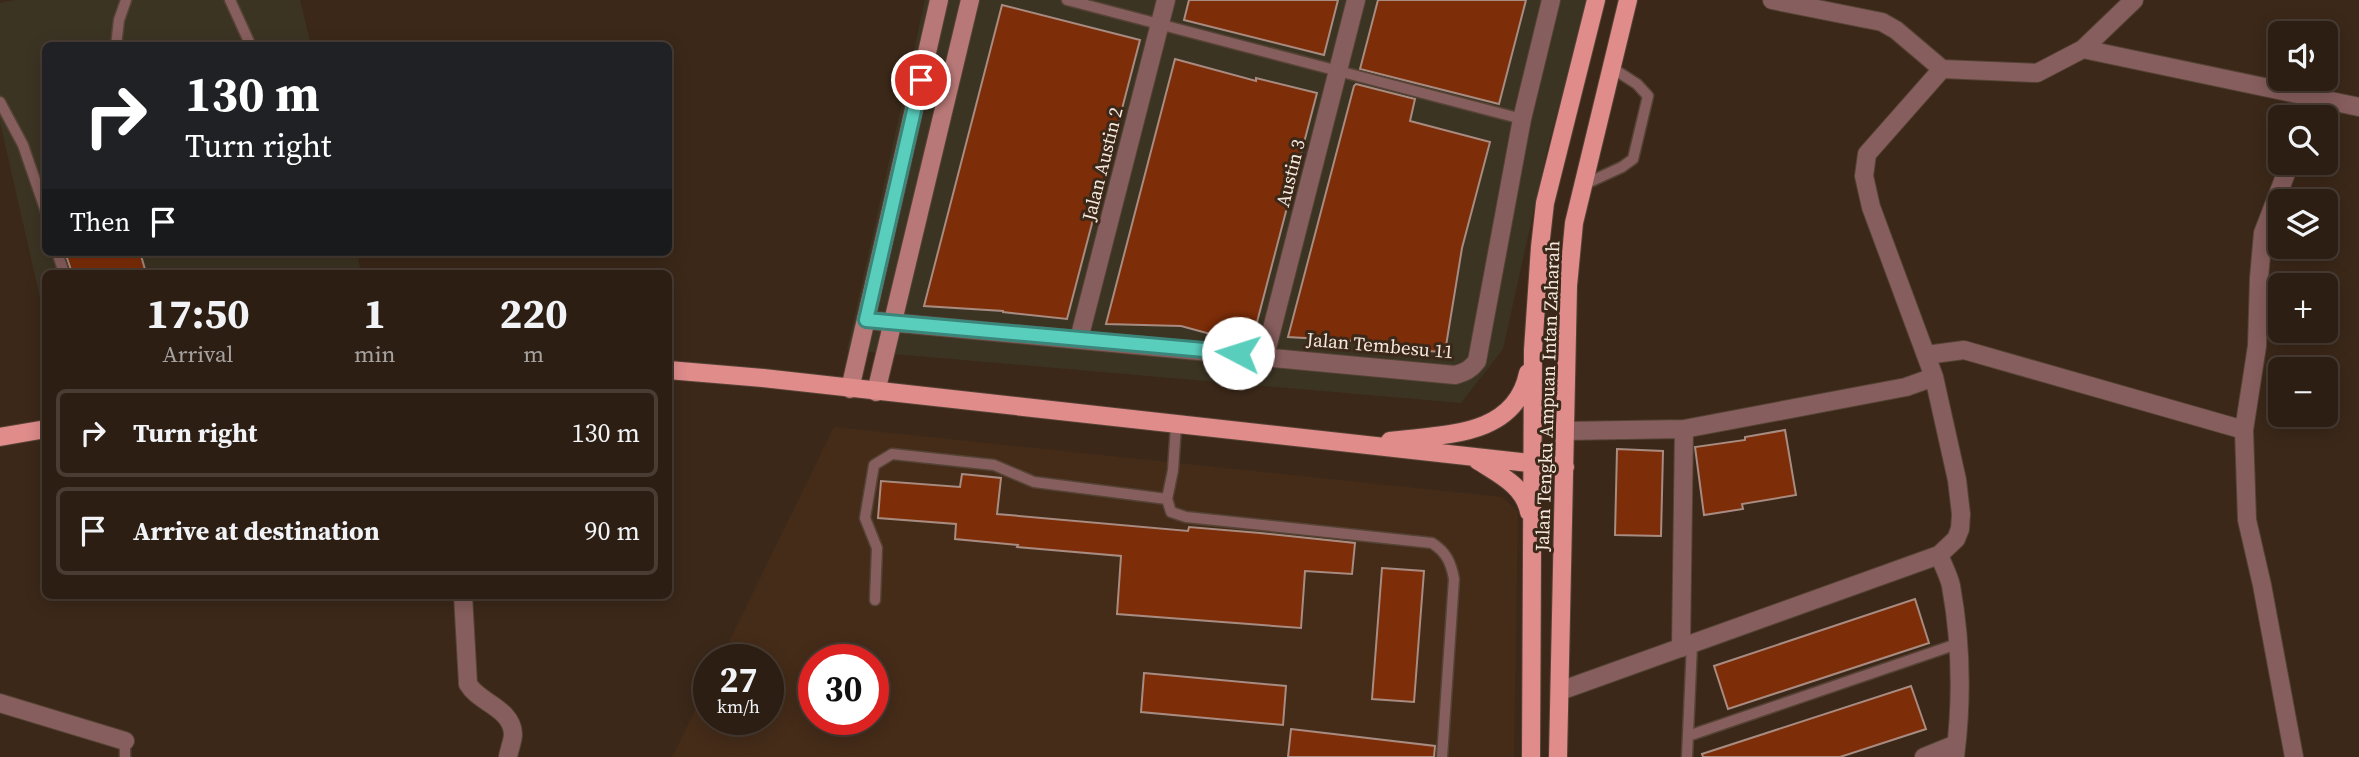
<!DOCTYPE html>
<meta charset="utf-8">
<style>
:root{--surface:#2c1e13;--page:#34271c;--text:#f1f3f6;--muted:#a6a2a0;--line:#483c33}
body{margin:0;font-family:"Source Serif 4",serif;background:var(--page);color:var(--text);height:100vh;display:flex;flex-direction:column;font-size:26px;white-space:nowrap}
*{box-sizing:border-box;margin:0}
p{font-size:23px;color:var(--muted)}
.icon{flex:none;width:38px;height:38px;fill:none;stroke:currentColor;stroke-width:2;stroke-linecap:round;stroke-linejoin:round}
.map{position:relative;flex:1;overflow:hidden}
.drawer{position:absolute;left:42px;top:270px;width:630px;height:329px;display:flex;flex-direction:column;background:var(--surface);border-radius:10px;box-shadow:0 4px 18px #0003,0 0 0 2px var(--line)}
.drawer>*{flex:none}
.banner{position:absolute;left:42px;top:42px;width:630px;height:214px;border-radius:10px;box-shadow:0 4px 18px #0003,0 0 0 2px var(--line);background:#202124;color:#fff;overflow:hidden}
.fabs{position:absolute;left:2268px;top:21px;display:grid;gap:14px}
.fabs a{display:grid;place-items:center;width:70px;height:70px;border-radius:10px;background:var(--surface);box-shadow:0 4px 18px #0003,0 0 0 2px var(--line);font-size:35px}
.speed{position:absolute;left:693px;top:644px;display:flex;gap:14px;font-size:35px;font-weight:700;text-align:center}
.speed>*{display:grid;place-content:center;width:91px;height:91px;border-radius:50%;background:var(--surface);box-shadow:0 4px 18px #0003,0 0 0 2px var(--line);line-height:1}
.speed small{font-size:18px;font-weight:400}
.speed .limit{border:10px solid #d22;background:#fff;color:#111}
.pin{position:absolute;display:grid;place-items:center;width:60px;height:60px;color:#fff;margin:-30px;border:4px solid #fff;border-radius:50%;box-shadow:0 2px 7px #0007}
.me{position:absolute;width:77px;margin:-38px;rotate:275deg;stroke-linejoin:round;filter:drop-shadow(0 0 5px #0008)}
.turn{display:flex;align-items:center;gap:24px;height:147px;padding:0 28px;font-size:32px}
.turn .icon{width:91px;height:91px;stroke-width:2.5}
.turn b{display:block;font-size:49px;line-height:60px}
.then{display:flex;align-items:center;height:66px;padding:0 28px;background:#0003;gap:14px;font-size:26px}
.eta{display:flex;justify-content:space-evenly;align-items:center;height:119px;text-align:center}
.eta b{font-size:42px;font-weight:700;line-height:49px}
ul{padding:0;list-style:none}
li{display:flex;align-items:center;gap:21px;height:88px;margin:0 14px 10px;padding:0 14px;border:4px solid var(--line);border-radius:10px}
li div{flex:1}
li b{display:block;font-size:26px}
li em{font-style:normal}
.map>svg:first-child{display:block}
.commercial{fill:#3c3423}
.built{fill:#452c19;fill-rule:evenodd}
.building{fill:#7d2d08;stroke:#a88b81;stroke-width:2}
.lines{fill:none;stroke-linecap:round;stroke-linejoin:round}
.lane-casing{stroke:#554335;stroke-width:13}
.street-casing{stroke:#554335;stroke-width:20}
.secondary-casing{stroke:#554335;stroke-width:20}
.primary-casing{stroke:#554335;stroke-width:20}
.lane{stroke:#865e5d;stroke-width:10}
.street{stroke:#865e5d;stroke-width:18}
.secondary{stroke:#b87877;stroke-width:18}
.primary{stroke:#df8c8b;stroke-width:18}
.route-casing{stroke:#3a867b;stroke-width:18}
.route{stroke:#5acebd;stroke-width:12}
.labels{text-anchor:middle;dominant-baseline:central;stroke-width:6;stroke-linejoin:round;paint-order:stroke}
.street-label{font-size:19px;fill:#f5e8de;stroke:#3b2819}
</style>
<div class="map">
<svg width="2359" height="757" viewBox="0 0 2359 757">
<rect width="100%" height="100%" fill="#3b2819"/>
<path class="commercial" d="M15,0H300L311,45L46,46V252H357L361,273H46L45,320L0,122V3Z
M925,0H1588L1548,146L1503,349L1461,403L847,350Z"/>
<path class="built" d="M834,427L1502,497L1518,511L1514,757H672L709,682V719H768V660H720ZM814,660H873V719H814Z"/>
<path class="building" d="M1189,0H1338L1324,55L1184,20Z
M1378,0H1526L1499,104L1360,69Z
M1002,5L1140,40L1067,319L1003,312V311L924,306Z
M1175,59L1256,81V78L1317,93L1251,345L1181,326L1106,324Z
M1356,84L1415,99L1410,121L1490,142L1462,248L1445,352L1370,348L1372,342L1288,337L1354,86Z
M65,252H140L146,273H72Z
M1785,430L1796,495L1742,504L1743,509L1704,515L1695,447L1745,440V437Z
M1617,449L1663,451L1661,536L1615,535Z
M962,474L1001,478L997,514L1188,531L1189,527L1260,533L1355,543L1352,574L1305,571L1301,628L1117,614L1121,556L1017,547L1018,545L955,539L956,524L878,518L881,481L960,487Z
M1382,568L1424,571L1414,702L1372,699Z
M1915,599L1929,643L1728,709L1714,666Z
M1144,673L1286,686L1283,725L1141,712Z
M1911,686L1926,729L1840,757H1703L1702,754Z
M1291,729L1435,746L1434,757H1288Z"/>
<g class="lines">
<defs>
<path id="lane" d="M230,0L251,46
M1067,0L1522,119
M116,46L119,20L126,0
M0,102L23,145L46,212
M1583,185L1622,167L1633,159L1648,96L1637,84L1612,68
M57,252L64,273
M1176,425L1173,470L1167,499L1171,512L1186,517L1432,543C1446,552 1451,562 1454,579L1442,757
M875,600L877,548L865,518L874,465L892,454L994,465L1034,482L1167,499
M1688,736L1957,644
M125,741V757
M1687,757L1692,644"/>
<path id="street" d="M1772,0L1882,22L1896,30L1942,69L2037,73L2083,49L2134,0
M2083,49L2359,107
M2309,117L2317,98
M2290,163L2263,233L2259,278L2257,346L2244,430L2247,520L2262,585L2294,757
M866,320L1455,375C1466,372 1471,369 1477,361L1522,119L1551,0
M1079,339L1166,0
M1926,355L1964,350L2244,430
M1265,356L1356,0
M1565,431L1684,429L1906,387L1934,377
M1939,555C1943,565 1949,576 1951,586C1961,641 1962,702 1955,757
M463,595L468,684C479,703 512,708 513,734C513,741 509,750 508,757
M1681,648L1684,429
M1560,691L1939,555L1956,539L1960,529L1961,514L1957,480L1934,377L1871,207L1864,176L1867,154L1942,69
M0,703L125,741
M1924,757L1956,744"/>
<path id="secondary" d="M850,389L939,0
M876,392L970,0"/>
<path id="primary" d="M668,370L763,378L1565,467
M0,437L46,429
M1390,441C1442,434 1515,438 1528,373
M1477,460C1498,474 1524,485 1529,512
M1531,757L1533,350L1540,247L1545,203L1596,0
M1558,757L1568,286L1574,223L1628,0"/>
</defs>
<use href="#lane" class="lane-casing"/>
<use href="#street" class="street-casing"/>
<use href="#secondary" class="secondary-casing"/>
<use href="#primary" class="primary-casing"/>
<use href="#lane" class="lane"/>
<use href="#street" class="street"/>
<use href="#secondary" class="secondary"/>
<use href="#primary" class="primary"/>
</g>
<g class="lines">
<defs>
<path id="route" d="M921,80L866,320L1238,353"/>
</defs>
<use href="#route" class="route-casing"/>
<use href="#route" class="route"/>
</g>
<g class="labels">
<g class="street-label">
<text transform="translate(1102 164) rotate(-76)">Jalan Austin 2</text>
<text transform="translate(1290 173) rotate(-76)">Austin 3</text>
<text transform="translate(1380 345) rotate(5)">Jalan Tembesu 11</text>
<text transform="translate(1547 396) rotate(-88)">Jalan Tengku Ampuan Intan Zaharah</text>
</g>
</g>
</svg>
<div class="fabs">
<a><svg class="icon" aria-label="sound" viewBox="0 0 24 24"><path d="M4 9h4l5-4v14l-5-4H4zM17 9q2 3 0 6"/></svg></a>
<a><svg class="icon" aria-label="search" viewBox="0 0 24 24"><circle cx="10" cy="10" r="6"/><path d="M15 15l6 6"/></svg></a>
<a><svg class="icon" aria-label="layers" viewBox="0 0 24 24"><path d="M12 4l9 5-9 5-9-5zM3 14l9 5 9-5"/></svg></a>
<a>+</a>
<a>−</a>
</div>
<div class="speed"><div>27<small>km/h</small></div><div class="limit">30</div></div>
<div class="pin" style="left:921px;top:80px;background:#d93025"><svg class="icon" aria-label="arrive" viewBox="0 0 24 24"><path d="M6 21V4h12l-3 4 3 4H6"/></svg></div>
<svg class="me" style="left:1238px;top:353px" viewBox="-20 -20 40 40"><circle r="19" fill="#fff"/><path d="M0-13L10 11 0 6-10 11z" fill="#5acebd"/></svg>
<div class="banner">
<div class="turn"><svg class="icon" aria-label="right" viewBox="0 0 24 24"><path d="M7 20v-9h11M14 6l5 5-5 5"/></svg><div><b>130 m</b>Turn right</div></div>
<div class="then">Then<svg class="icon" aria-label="arrive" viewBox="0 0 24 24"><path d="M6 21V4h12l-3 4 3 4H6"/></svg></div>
</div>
<section class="drawer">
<div class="eta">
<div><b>17:50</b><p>Arrival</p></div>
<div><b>1</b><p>min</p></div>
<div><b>220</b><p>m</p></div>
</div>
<ul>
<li><svg class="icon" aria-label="right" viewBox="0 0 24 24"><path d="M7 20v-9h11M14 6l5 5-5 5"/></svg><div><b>Turn right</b></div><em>130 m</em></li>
<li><svg class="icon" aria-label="arrive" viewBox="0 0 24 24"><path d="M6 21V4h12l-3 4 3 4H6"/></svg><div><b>Arrive at destination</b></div><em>90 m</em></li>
</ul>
</section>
</div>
